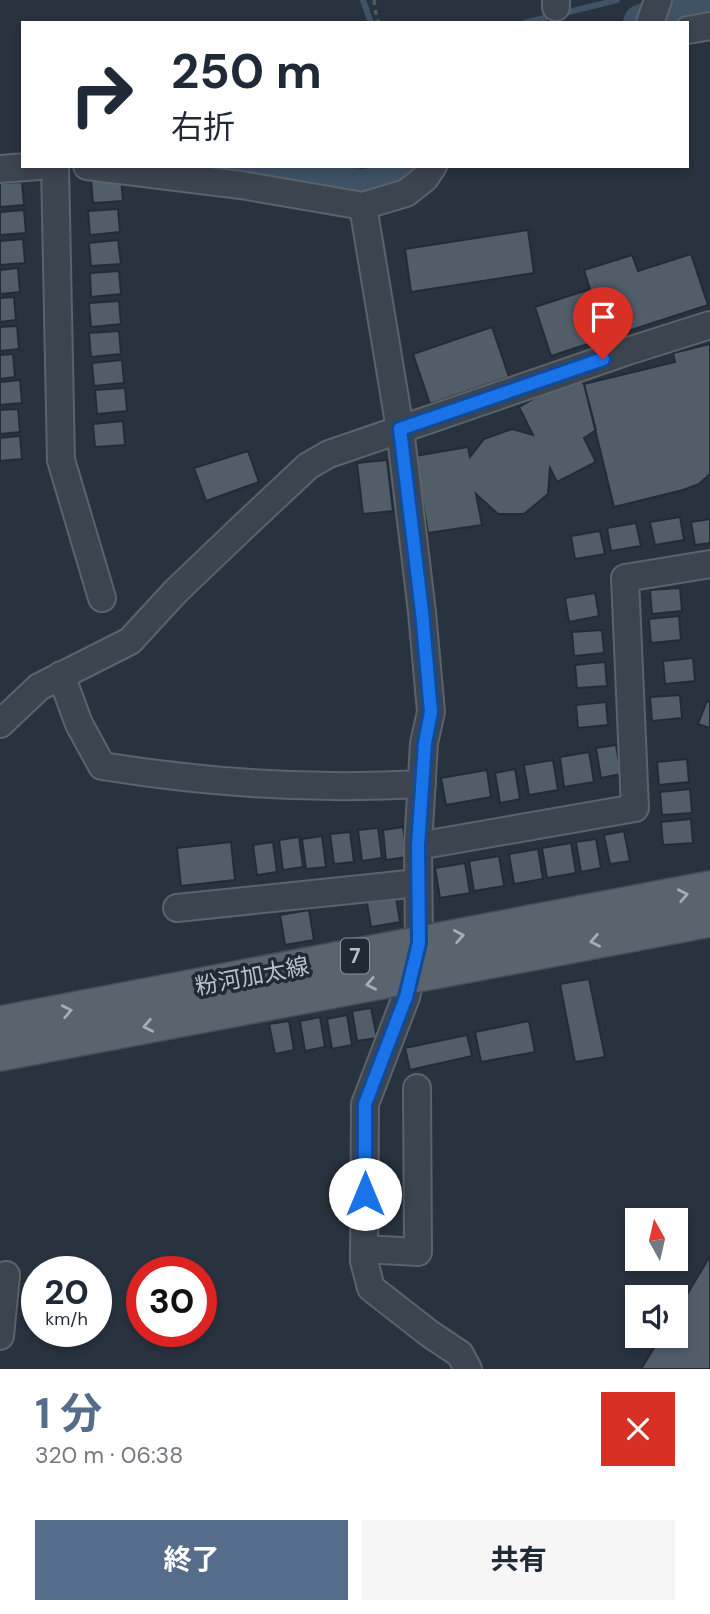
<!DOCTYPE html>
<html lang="ja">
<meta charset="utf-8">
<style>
:root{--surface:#fff;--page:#f6f6f7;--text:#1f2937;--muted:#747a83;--accent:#556c8a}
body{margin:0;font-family:"DM Sans","Noto Sans JP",sans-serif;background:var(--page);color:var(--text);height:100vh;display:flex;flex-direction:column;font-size:26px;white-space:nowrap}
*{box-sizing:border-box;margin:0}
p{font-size:23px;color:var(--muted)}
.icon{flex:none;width:38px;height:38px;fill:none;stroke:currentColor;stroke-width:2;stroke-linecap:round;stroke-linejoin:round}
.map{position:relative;height:1369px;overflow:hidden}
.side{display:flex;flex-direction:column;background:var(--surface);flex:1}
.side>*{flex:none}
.banner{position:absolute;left:21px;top:21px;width:668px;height:147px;border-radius:0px;box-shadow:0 4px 10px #0003;background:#fff;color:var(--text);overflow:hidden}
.needle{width:46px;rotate:352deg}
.controls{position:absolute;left:625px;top:1208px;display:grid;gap:14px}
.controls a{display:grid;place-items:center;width:63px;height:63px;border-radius:0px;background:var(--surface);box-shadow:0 4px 10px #0003;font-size:35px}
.speed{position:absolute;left:21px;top:1256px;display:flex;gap:14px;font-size:35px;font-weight:700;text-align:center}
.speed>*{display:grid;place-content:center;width:91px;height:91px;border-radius:50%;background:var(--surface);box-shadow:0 4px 10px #0003;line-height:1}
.speed small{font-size:18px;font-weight:400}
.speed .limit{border:10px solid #d22;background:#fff;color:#111}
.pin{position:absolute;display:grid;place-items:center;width:60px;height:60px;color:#fff;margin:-72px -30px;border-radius:50% 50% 50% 0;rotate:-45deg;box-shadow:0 0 7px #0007}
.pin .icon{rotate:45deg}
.me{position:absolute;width:77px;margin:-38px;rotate:0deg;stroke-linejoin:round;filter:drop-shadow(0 0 5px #0008)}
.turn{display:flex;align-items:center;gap:24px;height:147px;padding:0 35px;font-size:32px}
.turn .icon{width:91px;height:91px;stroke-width:2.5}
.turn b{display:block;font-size:49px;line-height:60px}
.round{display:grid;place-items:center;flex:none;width:74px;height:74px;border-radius:0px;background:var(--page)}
.summary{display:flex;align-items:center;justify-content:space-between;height:119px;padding:0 35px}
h1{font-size:42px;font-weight:700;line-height:52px;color:var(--accent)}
.primary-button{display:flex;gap:14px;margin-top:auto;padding:14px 35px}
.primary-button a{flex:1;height:80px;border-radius:0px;background:var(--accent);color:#fff;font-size:28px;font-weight:700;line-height:80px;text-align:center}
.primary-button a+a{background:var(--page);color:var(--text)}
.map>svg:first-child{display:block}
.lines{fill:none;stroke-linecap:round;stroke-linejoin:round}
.stream{stroke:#3f5266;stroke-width:6}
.river{stroke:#3f5266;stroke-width:38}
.building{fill:#515e6a;stroke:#232c36;stroke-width:2}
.minor-casing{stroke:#5a636c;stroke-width:30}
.major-casing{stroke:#454e58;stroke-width:38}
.path{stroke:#4a5e5f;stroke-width:3.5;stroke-dasharray:5 5;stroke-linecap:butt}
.minor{stroke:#3c454f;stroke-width:26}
.major{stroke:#5a646f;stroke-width:35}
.oneway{stroke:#a5aeb7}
.route-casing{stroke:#114b97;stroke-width:18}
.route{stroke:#1a73e8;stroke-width:12}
.labels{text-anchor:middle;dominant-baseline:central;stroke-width:7;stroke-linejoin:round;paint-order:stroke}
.shield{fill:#212a34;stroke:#8b939c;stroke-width:2}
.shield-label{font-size:21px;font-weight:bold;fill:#b8c0c9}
.street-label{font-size:23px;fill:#b8c0c9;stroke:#212a34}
</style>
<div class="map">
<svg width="710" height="1369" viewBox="0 0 710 1369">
<rect width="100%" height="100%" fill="#28333f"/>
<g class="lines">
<path class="stream" d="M363,0L371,23
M524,23L617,0"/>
<path class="river" d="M642,23L710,2
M204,166L362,188L396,183L413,166"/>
</g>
<path class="building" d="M121,178L123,201L93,203L91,180Z
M22,182L24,205L0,207V183Z
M118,209L120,232L90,235L88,211Z
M24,210L26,233L0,235V212Z
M528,230L534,273L411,292L405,249Z
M23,239L25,263L0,265V241Z
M118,240L121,264L91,266L89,243Z
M691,254L708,305L551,356L535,307L590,289L584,270L632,255L638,271Z
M18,268L20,292L0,294V270Z
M119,271L121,294L91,297L90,273Z
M14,297L16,320L0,322V298Z
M119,301L121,324L91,327L89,303Z
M17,326L19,349L0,351V327Z
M492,327L509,377L430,404L413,354Z
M119,331L121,354L91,357L89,333Z
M710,344V474L699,484L683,490L614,507L584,384L675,362L673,353Z
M13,354L15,377L0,379V355Z
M122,360L124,383L94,386L92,363Z
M576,375L584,384L596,430L584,438L596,462L557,482L550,468L548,494L524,514H498L476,494L482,525L428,533L415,456L468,447L470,457L484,439L512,429L533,435L519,407Z
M20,380L22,403L0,405V382Z
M125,388L127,411L97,414L95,390Z
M18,409L20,432L0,434V410Z
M123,421L125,445L95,447L93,424Z
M20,436L22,459L0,461V438Z
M248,451L259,482L206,501L194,468Z
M387,460L393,511L363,514L357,463Z
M680,517L684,540L655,545L650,522Z
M710,519V543L695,545L691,522Z
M636,523L641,546L611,551L607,528Z
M600,531L605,554L575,559L571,536Z
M680,588L682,611L652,614L650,590Z
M595,593L599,616L569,622L565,598Z
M679,616L681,640L651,643L649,619Z
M602,630L604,653L574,656L572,632Z
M693,658L695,681L665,684L663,661Z
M605,662L607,686L577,688L575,665Z
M680,695L682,718L652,721L650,697Z
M707,701L710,702V728L698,724Z
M606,702L608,725L578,728L576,705Z
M616,745L621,774L601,778L596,748Z
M589,752L594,782L564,787L560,757Z
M687,759L689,782L659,785L657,762Z
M553,760L558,790L529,795L524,765Z
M515,769L520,799L500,803L495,773Z
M487,770L491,797L446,805L441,778Z
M690,789L692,813L662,815L660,792Z
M691,819L693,843L663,845L661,822Z
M403,827L407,857L386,860L383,830Z
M378,828L382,858L362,861L358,830Z
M624,831L630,861L610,864L604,835Z
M350,832L354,862L334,864L330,834Z
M322,836L326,867L306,869L302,839Z
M299,837L303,867L283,870L279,840Z
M596,839L601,868L581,872L576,842Z
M231,842L235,880L181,886L177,848Z
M273,842L277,872L257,875L253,845Z
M571,843L576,873L547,878L542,848Z
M538,849L543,879L514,884L509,854Z
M499,856L504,886L474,891L469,861Z
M465,863L470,893L440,898L435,868Z
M395,892L400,922L371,927L366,897Z
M309,910L314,940L285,945L280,915Z
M589,979L605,1057L575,1062L560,984Z
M371,1008L377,1038L357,1041L352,1011Z
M347,1015L352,1045L332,1049L327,1019Z
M320,1017L325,1047L305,1051L300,1021Z
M289,1021L294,1050L275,1054L269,1024Z
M529,1021L535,1052L481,1062L475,1032Z
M467,1035L472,1056L410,1070L405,1048Z
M710,1256V1369H641L662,1335H676V1313Z"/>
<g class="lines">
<defs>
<path id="minor" d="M556,0V7
M650,23L658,0
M688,30L710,26
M55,166L61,460L102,598
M87,166L241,185L363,206L406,193L425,178L433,166
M0,169L39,166
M363,206L400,429L422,612L431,712L424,743L418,846L419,943L406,997L365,1104L364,1261L371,1288L430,1334L460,1354L468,1369
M61,675L79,724L102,766C207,783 315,790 422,784
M0,724L39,687L130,641L176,591L243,527L308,466L329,454L628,351L710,325
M418,846L635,808L625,578L710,564
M177,908L418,883
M364,1249L418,1252L417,1088
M0,1336L6,1275"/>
<path id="major" d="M0,1024L710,889
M0,1053L710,919"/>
</defs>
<use href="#minor" class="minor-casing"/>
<use href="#major" class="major-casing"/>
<path class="path" d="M374,0L377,20L380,23"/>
<use href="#minor" class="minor"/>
<use href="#major" class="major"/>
</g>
<defs><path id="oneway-chevron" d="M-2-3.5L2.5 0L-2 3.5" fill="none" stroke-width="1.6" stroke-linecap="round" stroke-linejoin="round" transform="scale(1.75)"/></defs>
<g class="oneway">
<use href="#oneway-chevron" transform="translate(683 895) rotate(-11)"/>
<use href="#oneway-chevron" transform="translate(459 936) rotate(-10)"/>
<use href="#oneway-chevron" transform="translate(595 941) rotate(169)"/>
<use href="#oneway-chevron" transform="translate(371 984) rotate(169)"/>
<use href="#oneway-chevron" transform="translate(67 1011) rotate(-11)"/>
<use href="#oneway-chevron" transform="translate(148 1026) rotate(169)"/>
</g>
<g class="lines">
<defs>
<path id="route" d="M365,1194V1104L406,997L419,943L418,846L425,743L431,712L422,612L400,429L603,359"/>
</defs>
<use href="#route" class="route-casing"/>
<use href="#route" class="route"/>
</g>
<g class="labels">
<rect class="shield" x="341" y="938.5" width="28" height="35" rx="5"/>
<g class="shield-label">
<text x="355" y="956">7</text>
</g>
<g class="street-label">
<text transform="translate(252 976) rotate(-11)">粉河加太線</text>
</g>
</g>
</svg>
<div class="controls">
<a><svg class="needle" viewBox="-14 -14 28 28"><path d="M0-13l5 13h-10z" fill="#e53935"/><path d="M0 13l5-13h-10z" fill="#747a83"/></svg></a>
<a><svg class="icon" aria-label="sound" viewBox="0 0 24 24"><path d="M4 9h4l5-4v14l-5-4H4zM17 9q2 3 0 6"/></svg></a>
</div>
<div class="speed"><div>20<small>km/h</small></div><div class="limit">30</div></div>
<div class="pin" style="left:603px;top:359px;background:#d93025"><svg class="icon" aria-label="arrive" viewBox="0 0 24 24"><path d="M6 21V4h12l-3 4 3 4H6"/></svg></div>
<svg class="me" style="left:365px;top:1194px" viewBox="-20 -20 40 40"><circle r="19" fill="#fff"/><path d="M0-13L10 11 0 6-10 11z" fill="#1a73e8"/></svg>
<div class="banner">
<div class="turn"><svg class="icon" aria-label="right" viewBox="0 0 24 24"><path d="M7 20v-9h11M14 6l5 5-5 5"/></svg><div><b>250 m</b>右折</div></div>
</div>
</div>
<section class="side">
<div class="summary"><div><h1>1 分</h1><p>320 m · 06:38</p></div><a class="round" style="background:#d93025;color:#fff"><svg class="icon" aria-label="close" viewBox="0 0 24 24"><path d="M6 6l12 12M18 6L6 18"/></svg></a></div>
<div class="primary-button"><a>終了</a><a>共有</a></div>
</section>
